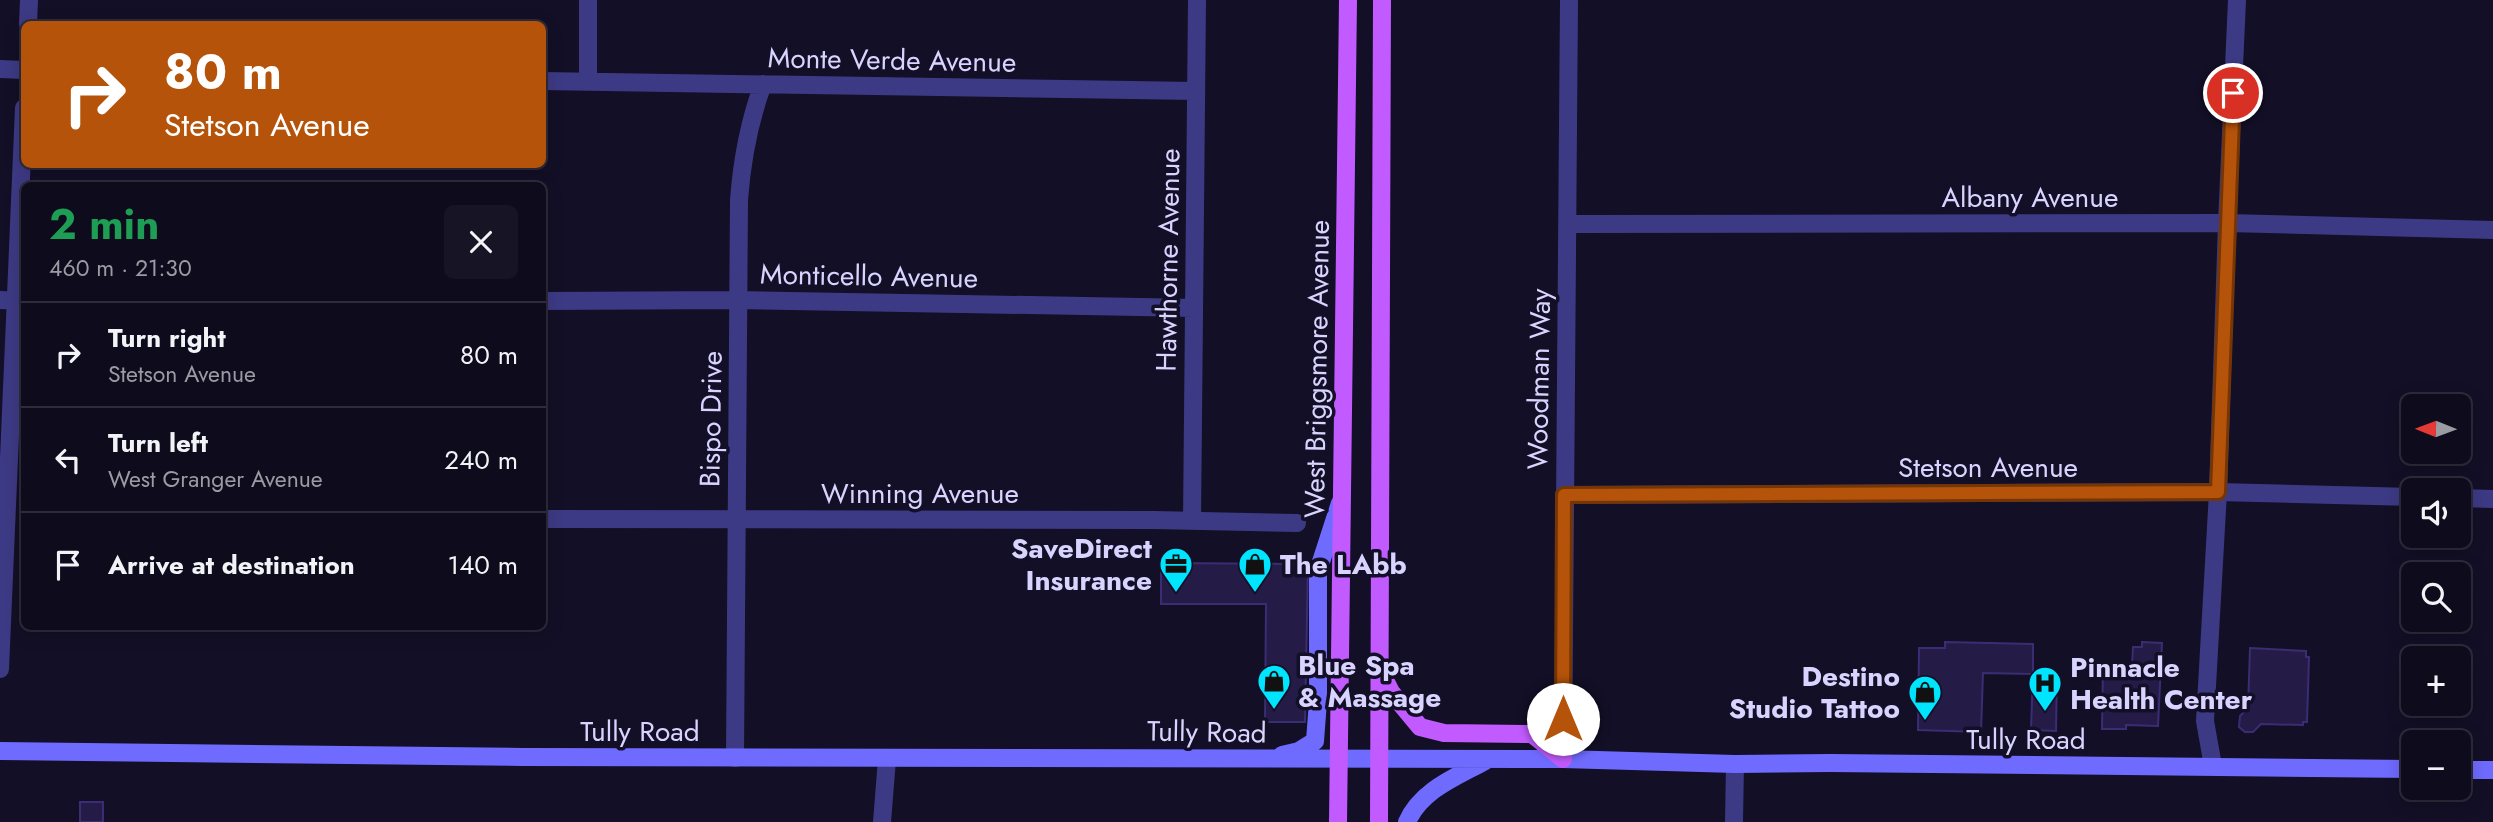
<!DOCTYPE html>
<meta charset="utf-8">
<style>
:root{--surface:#0e0b1c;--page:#171425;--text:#f1f3f6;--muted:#9b9ba3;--line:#2e2b3b}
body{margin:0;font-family:Jost,sans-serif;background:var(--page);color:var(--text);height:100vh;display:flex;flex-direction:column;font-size:26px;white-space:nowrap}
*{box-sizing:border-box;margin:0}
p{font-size:23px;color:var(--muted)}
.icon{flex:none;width:38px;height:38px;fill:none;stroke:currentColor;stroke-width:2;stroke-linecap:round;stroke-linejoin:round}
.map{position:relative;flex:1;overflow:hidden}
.drawer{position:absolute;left:21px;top:182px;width:525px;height:448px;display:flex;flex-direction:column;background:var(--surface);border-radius:10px;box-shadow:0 4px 18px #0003,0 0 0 2px var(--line)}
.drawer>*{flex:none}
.banner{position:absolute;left:21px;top:21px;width:525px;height:147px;border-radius:10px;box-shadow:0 4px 18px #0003,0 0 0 2px var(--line);background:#b45309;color:#fff;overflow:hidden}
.needle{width:46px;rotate:271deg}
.controls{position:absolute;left:2401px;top:394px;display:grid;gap:14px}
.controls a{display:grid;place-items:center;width:70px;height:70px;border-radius:10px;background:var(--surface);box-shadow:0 4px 18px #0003,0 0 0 2px var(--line);font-size:35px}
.pin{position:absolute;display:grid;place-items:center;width:60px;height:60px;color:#fff;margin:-30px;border:4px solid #fff;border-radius:50%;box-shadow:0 2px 7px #0007}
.me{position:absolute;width:77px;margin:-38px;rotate:0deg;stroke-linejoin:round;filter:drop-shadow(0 0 5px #0008)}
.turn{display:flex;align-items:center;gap:24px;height:147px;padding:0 28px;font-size:32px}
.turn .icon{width:91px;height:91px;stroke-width:2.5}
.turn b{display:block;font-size:49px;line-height:60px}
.round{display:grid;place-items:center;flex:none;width:74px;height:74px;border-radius:10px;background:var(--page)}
.headline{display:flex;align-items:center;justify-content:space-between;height:119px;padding:0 28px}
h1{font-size:42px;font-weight:700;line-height:52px;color:#1e9e55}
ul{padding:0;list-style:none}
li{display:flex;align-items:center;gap:21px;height:105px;padding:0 28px;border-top:2px solid var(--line)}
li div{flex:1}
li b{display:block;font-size:26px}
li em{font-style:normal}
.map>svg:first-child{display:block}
.building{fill:#241b47;stroke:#3b2d73;stroke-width:2}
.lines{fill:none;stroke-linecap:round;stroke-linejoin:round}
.minor{stroke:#3d3a85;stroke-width:18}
.tertiary{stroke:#3d3a85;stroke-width:18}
.secondary{stroke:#6f6bff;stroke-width:18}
.primary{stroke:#c25bff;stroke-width:18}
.route-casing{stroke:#753606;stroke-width:18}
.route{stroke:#b45309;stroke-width:12}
.labels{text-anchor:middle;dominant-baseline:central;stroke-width:7;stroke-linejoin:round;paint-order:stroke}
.street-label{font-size:28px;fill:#d9d4ff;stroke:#130f26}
.poi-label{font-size:28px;font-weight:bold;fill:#d9d4ff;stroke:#130f26;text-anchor:start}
</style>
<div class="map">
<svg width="2493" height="822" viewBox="0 0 2493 822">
<rect width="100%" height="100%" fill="#130f26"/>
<path class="building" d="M1161,563L1308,564L1305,722H1265L1266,604H1161Z
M1945,642L2033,644V674L1983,673L1981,732L1918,730L1919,648H1945Z
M2142,642L2162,643L2158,726L2126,725V729H2102L2103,666H2132L2133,647H2142Z
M2250,648L2306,651V657H2309L2307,722H2303V725L2261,724L2253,732H2245L2239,727L2240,716L2248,708Z
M2033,672L2057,673L2056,731L2031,730Z
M80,802H103V822H80Z"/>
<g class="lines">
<path class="minor" d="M0,69L24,70
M542,81L1196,91
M588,81V0
M1568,224L2227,223L2493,230
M0,300L24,301
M542,301L739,300L1194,308
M1564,495L2218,492L2413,497
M2459,498L2493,499
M542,519L1154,520L1297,523
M1192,521L1197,0
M735,758L739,200C742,159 749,122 763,84
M1563,759L1569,0
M882,822L887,759
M1734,822L1735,764"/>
<path class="tertiary" d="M28,24L29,0
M0,669L24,108
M2213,766L2205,721L2218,492L2227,223L2237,0"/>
<path class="secondary" d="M0,751L523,757L1563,759L1735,764L1830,763L2413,769
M1282,755L1299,751L1315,741L1318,701V571L1340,503
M2459,770H2493
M1407,822C1421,790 1456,777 1485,761"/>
<path class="primary" d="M1381,672L1391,692L1420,727L1444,733L1532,734L1563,759
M1338,822L1348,0
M1379,822L1382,0"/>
</g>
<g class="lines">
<defs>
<path id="route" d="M1563,719L1564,495L2218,492L2233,93"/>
</defs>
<use href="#route" class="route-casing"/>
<use href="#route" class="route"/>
</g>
<defs>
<symbol id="office-pin" viewBox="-11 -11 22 30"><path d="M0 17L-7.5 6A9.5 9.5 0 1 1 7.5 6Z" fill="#00e5ff" stroke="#130f26"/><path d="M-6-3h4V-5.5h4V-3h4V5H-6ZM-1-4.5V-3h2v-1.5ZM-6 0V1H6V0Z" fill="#111"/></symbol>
<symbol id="shop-pin" viewBox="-11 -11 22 30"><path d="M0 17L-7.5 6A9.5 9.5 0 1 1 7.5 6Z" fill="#00e5ff" stroke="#130f26"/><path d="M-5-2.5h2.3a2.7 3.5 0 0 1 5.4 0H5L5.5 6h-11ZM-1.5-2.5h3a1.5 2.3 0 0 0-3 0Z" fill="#111"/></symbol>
<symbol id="hospital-pin" viewBox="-11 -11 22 30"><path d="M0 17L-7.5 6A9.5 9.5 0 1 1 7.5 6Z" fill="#00e5ff" stroke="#130f26"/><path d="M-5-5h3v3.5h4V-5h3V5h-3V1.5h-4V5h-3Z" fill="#111"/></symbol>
</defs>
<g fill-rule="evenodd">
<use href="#office-pin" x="1157" y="545" width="38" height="52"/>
<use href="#shop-pin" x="1236" y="545" width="38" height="52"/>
<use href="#shop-pin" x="1255" y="662" width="38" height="52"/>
<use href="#hospital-pin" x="2026" y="664" width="38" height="52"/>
<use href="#shop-pin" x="1906" y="673" width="38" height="52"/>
</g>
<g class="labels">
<g class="street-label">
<text transform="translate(892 60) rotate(1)">Monte Verde Avenue</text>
<text x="2030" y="197">Albany Avenue</text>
<text transform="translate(1168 260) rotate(-89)">Hawthorne Avenue</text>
<text transform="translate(869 276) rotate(1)">Monticello Avenue</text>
<text transform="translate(1317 369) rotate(-89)">West Briggsmore Avenue</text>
<text transform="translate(1539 379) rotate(-89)">Woodman Way</text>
<text transform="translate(711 419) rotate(-89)">Bispo Drive</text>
<text x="1988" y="467">Stetson Avenue</text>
<text x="920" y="493">Winning Avenue</text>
<text x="640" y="731">Tully Road</text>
<text transform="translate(1207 732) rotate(1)">Tully Road</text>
<text x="2026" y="739">Tully Road</text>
</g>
<g class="poi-label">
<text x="1152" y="548" text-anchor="end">SaveDirect<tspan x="1152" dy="32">Insurance</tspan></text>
<text x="1280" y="564">The LAbb</text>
<text x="1298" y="665">Blue Spa<tspan x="1298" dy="32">&amp; Massage</tspan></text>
<text x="2070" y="667">Pinnacle<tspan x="2070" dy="32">Health Center</tspan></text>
<text x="1900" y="676" text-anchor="end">Destino<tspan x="1900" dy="32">Studio Tattoo</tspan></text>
</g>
</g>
</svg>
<div class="controls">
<a><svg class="needle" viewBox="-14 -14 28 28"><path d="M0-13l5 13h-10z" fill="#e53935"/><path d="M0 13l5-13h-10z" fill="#9b9ba3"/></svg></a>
<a><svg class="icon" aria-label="sound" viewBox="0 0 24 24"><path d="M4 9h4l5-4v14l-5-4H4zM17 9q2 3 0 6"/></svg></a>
<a><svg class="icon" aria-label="search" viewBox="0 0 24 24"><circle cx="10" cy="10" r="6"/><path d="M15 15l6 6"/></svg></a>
<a>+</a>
<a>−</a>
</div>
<div class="pin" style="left:2233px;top:93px;background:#d93025"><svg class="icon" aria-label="arrive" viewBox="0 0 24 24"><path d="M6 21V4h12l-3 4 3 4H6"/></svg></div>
<svg class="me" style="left:1563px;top:719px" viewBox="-20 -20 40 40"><circle r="19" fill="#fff"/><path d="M0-13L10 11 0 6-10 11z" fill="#b45309"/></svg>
<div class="banner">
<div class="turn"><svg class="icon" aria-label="right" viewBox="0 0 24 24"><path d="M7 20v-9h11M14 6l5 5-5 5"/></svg><div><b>80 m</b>Stetson Avenue</div></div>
</div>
<section class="drawer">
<div class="headline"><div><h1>2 min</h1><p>460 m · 21:30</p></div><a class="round"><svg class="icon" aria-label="close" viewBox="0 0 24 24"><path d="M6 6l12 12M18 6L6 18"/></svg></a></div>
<ul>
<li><svg class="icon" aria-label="right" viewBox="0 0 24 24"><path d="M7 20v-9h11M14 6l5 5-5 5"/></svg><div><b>Turn right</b><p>Stetson Avenue</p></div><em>80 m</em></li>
<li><svg class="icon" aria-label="left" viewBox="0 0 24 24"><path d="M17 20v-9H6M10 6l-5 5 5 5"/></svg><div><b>Turn left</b><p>West Granger Avenue</p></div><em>240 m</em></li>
<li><svg class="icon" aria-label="arrive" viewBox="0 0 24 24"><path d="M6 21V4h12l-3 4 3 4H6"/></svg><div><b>Arrive at destination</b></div><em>140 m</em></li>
</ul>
</section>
</div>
